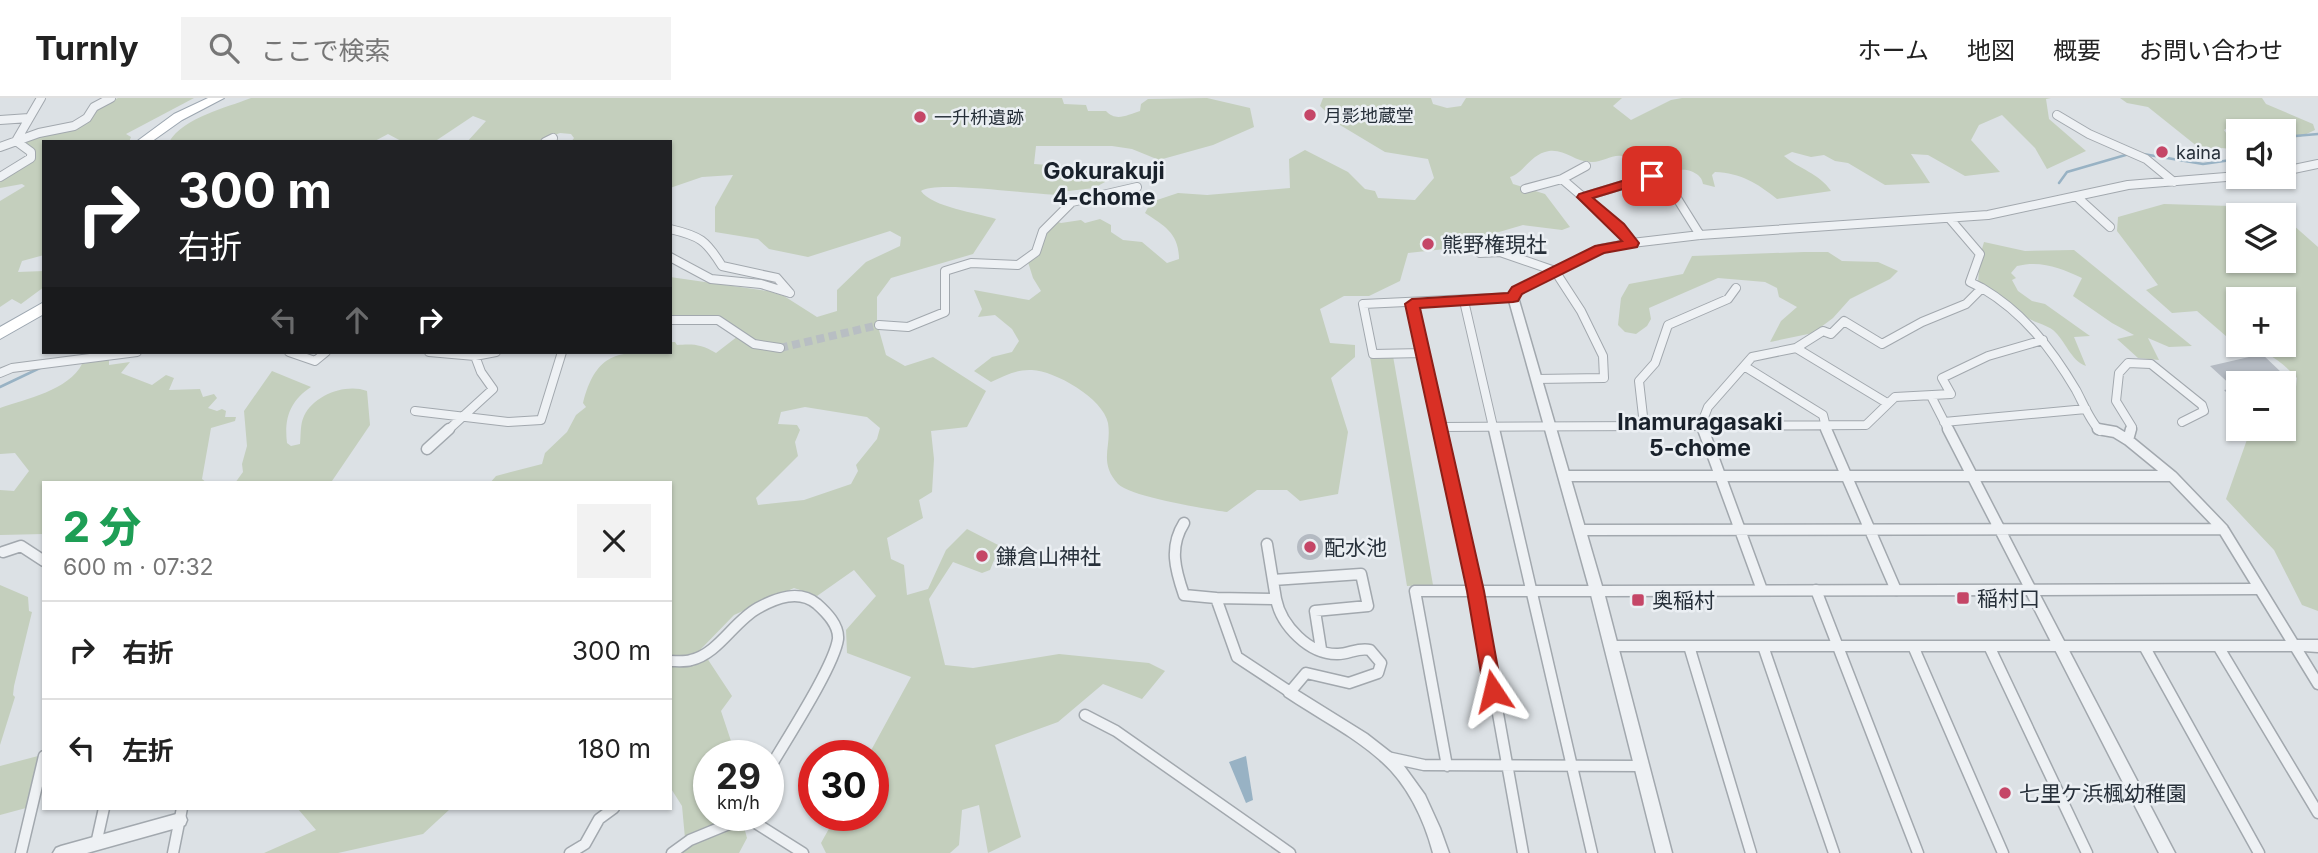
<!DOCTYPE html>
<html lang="ja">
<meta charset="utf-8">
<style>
:root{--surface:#fff;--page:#f2f2f2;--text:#222;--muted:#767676;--line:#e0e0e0}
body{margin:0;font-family:Inter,"Noto Sans JP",sans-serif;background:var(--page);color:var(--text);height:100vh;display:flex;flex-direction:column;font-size:26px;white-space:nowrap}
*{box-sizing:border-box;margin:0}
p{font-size:23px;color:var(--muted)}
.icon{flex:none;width:38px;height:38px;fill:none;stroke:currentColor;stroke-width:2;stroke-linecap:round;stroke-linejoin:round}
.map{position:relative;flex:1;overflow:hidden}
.drawer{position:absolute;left:42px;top:383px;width:630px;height:329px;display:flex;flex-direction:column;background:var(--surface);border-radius:0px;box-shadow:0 2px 5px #0004}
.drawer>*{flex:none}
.hud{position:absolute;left:42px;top:42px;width:630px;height:214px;border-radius:0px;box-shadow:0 2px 5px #0004;background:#202124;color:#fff;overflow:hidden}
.controls{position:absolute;left:2226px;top:21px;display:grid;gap:14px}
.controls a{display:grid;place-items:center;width:70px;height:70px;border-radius:0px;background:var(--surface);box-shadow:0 2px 5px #0004;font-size:35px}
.speed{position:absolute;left:693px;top:642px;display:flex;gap:14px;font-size:35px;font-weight:700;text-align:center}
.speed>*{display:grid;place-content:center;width:91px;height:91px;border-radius:50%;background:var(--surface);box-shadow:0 2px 5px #0004;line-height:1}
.speed small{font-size:18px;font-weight:400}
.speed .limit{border:10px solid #d22;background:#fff;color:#111}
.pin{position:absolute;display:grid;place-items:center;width:60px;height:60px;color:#fff;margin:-30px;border-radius:14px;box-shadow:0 4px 10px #0006}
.me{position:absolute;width:77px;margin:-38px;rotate:350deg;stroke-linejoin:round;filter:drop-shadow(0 0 5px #0008)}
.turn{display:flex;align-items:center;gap:24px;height:147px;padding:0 21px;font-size:32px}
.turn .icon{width:91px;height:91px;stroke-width:2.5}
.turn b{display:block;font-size:49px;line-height:60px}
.lanes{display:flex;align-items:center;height:66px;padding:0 21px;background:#0003;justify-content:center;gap:35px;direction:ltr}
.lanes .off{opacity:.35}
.round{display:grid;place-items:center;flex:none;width:74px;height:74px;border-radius:0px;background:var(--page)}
.overview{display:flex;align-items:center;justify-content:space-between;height:119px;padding:0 21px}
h1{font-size:42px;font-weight:800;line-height:52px;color:#1e9e55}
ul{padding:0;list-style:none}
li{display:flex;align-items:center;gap:21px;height:98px;padding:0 21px;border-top:2px solid var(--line)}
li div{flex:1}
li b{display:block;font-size:26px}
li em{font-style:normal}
header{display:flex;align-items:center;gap:42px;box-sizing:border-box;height:98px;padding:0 35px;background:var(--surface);border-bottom:2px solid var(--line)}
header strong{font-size:33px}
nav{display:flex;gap:38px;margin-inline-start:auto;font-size:24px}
.search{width:490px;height:63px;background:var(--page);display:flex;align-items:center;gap:18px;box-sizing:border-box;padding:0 24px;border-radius:0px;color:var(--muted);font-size:26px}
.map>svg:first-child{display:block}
.green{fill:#c4cfbd;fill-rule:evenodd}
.water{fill:#98b2c4}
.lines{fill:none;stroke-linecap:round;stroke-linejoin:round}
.stream{stroke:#98b2c4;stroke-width:2.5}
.building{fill:#b4bac2}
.minor-tunnel{stroke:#b8bec3;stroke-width:8;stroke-dasharray:8 4.5;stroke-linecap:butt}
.minor-far1-casing{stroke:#a2a8ae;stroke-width:10}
.minor-casing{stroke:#a2a8ae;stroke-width:13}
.tertiary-casing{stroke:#a2a8ae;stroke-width:3}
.primary-casing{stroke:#9ca6b0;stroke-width:2}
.minor-far1{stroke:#eef1f4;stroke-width:8}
.minor{stroke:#eef1f4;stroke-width:10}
.tertiary{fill:#eef1f4;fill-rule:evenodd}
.primary{fill:#fff;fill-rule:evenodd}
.route{fill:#d93025;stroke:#8d1f18;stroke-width:2}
.poi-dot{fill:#c54667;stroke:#ebeff3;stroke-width:2.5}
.labels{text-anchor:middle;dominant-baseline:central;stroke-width:5;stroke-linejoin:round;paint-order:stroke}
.far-poi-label{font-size:18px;fill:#27303a;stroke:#ebeff3;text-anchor:start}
.poi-label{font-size:21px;fill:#27303a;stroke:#ebeff3;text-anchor:start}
.neighbourhood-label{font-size:23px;font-weight:bold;fill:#19212b;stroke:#ebeff3}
</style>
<header>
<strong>Turnly</strong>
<div class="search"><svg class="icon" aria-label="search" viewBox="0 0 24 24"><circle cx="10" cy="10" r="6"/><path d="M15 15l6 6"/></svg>ここで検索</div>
<nav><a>ホーム</a><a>地図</a><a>概要</a><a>お問い合わせ</a></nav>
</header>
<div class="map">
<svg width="2318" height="755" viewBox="0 0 2318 755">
<rect width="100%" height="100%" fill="#dce1e5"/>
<path class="green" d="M118,0H194L126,36L131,39L129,44H44V157L22,163L18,174L44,173V189L21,206L12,201L0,209V103L25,88L22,86L0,90V82L33,64L35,56L25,46L26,43L88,24L98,9Z
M251,0H1062L1064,6L1086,7L1088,13H1106C1116,24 1127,17 1140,13L1141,6L1148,1L1207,0L1250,10L1254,29L1213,47L1159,62L1132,51L1112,48H1036L1034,66L1079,69L1099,74L1105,84L1094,90L1060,94L1058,97C1034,97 935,82 921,93C932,109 977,115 996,121L973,156L891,180L877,199V225L886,257L905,268L933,259L986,293L967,329L931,333L934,361L932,394L919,402L923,420L887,440L891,461L904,467L907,497L928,491L946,452L967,431L1000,448L990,472L982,475L953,464L929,501L945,567L973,570L1059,556L1149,565L1165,573L1142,601L1103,586L1058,624L995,647L1021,739L988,755L979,707L962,712L959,747L950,755H826L821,745L836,718H873V658H868L911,579L847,555L846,532L876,498L854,472L817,498L794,490L734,517L701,551L732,598L721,613L736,658H709V718H741L747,740L739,755H681L686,751L682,708L670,689V385H490L496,378L542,366L545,355L567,334L576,317L586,309L583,305C597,250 622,254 670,254V244H675L677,247C693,246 701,246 716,255L742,235L722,219H670V179L768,193L784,198L817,219L837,213V192L866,164L900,148L901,139L890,133L808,159L769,151L758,141L715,134V109L733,77L702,79L670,90V44H571L574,40L571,36L560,35L536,44H467L486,23L473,18L434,44H403L388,36L373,44H169C184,19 226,10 251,0ZM805,309L867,319L880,330L877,341L856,367L858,373L851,386L804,402L758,407L756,400L798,358L795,344L800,332L797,327L778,326L781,314Z
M1323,0H1431L1433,6L1447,10L1461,8L1466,0H1622L1613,8L1631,22L1671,2L1682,0H2051L2046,1L2049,21L2086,53L2047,71L2035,50L2002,17L1979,27L1971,42L2000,74L1965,78L1928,57L1911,56L1930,85L1885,87L1848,65L1835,63L1824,57L1811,59L1792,54L1784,58C1799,71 1819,75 1831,93L1777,101C1757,85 1741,75 1715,74L1712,77L1715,89L1703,86C1702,80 1699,77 1693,74C1682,68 1663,76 1650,74C1639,73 1632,61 1622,58C1612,56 1601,65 1591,64C1575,64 1565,51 1549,53C1530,56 1523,76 1510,79L1513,86L1545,96L1570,129L1562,132L1523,127L1482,139L1473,148L1408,155L1400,183L1369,198H1344L1320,211L1330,245L1355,247V259L1331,280L1348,334L1338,396L1300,403L1287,392H1257L1227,414C1206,411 1131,399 1118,386C1098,364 1112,349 1108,325C1103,300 1055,273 1032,272C1017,271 1004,278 991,284L974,273L992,259L1012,254L1019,243L1012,231L995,217L978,219L982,211L974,192L1029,202L1041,193L1033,180L1028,164L1055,123L1061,125L1081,122L1085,125L1100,121L1111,127V134L1123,142L1142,144L1167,165L1179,161C1179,136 1165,128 1145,115L1151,104L1178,95L1207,97L1290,90L1289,61L1305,52L1348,74L1365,91L1375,93L1378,100L1415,102L1434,80L1428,61L1385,54L1340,27L1320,8Z
M2120,0H2262L2266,6L2313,26L2315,32L2300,39L2284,40V33H2255L2237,24L2224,32L2238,52L2222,50L2203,53L2148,9L2127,5Z
M2164,106L2264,109L2281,116L2238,117V163H2284V119L2318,149V513L2302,507L2274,452L2226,401L2250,333L2284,331V325L2292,323L2297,280C2281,263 2265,251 2241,247H2284V201H2238V246L2234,245L2197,213L2172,215L2146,192L2158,187L2117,133L2118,119Z
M1984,144L2025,153L2074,152L2192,248L2169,249L2148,240L2159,262L2138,260L2117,241L2134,237L2112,225L2073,198L2082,180C2061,170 2041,162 2017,168L2011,175L2016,180L2012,182L2018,193L2032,203L2045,206L2090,238L2074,239L2086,268C2070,262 2066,243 2053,232C2045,226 2036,225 2028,220C2011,211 1997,196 1978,185L1980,158Z
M1804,154H1828L1842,163L1878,164L1898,173L1890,181L1850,201L1833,220L1813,235L1770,244L1781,223L1797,209L1779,199L1777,190L1765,184L1718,180L1649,210L1651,221L1647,228L1636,236L1625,234L1618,227L1621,200L1629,186L1683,176L1692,158Z
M1393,258L1433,487L1407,488L1370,259Z
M109,261V267L130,264L121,275L152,287L166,277L174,280L169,292L200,291L203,299L214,296L217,300L208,310L217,313L222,311L226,313L225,319H236L235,323L211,330L202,381L207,385H44V436L0,437V392L14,393L29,373L15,355L0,356V310C26,301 69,292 82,266Z
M272,273L311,289C290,303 284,320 287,345L291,348L300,346C301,337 300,326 304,318C314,297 346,285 367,293L370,327L332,383L339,385H235L243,374L242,366L247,348L244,313Z
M0,487L28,499L29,513L32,514L14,588L13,597L15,599L0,647Z
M38,658L26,710L0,717V668Z
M298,711H450L423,736L338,755H264L316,732Z"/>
<path class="water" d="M1246,658L1253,702L1246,705L1229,664Z"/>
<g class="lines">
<path class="stream" d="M2284,39L2318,36
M2143,56L2203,66L2238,61
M2059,85L2067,74L2129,56
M86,257L100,254
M0,289L42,269"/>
</g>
<path class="building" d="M2262,256L2282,275L2268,278L2276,285H2238V306L2224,292L2234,290L2210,268Z
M1297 449a13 13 0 1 1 26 0a13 13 0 1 1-26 0Z"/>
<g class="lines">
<path class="minor-tunnel" d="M780,250L879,227"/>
<defs>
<path id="minor-far1" d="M2057,17L2089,36L2146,61L2174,84
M0,22L29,20
M16,43L41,0
M545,44L553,40
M0,49L39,35L74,28L87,20L94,9L111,0
M2284,73L2318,66
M0,79L31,60V54L16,43
M1562,81L1583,99
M1525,91L1562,81L1586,68
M2077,99L2110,129
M670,131C700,138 706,142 722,168L777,180L790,195
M1632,145L1619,129L1583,99L1652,78L1675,97L1700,137
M1480,155L1500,154L1555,173L1581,213L1603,258L1604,280L1536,281
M670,159L711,181L761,186L790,195
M1982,190C2024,215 2051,250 2076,292C2083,305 2090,323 2100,333
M1464,203L1494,333
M1412,206L1440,333
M670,222H718L754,246L780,250
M879,227L908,229L945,214V173L971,165L1018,167L1036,154L1043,133L1072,104L1137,89
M1796,250L1887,305
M289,254L315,263L326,254
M429,254L475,258L496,254
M1423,255L1373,256L1363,206L1513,199L1517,192L1600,151L1632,145L1700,137L1988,117L2128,87L2238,78
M1744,268L1823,317L1827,333
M0,275L12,270L137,254
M1931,298L1949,333
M415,313L508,324L541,322L562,254
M1944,324L2086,311
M1644,327L1639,283L1655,265L1668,227L1728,201L1736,190
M1441,329L1866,327L1895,299L1951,296L1942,280L1988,258L2043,242
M447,333L493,291L481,274L475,258
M1703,333L1701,327L1708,309L1752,259L1796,250L1823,233L1831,236L1844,223L1882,246L1922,224L1966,206L1982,190L1970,184L1980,156L1950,121
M2131,333L2132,329L2116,303L2119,275L2128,265L2151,266L2202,307L2204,313L2182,324"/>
<path id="minor" d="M1440,331L1476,493L1523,755
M1494,331L1592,755
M1703,331L1762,492
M1826,331L1896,492
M1948,331L2031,492
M2098,331L2115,334L2128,342L2172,378L2223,431L2318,586
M2128,342L2131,331
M427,351L449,331
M1564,378H2172
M1184,425C1169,449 1175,471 1184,497L1216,500L1237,559L1290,594L1306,575L1349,585L1378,575L1381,565L1370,552C1359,549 1349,556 1338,556C1309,557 1281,527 1276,501
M1579,432L2223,431
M3,454L21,448L44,463
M1273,482L1361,476L1368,508L1315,513L1321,551
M1816,492L1918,755
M1216,500L1276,501L1267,446
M1611,548H2294
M1689,548L1751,755
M1763,548L1834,755
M1913,548L2003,755
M1989,548L2087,755
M2144,548L2259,755
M2218,548L2318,715
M670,563C677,563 685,564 691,562C718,556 734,523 758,510C776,500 799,491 817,506C827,515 839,527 838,541C834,569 784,645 768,673
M1085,617L1116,633L1290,755
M1387,659L1424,667L1641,668
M1447,668L1415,493H1597
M746,719L803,755
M96,746L104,710
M21,755L44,658
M173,755L182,710
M570,755L585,746L599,721L614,710
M672,755L690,742L746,719"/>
<path id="tertiary" d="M1513,195L1518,199L1602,488L2257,486L2262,487L2264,491L2262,495L2257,496L2040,497L2175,755H2159L2027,497L1605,498L1672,755H1656L1590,493L1508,199Z
M2294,542H2318V554L2289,552L2287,548L2289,544Z
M1290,588L1367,636L1399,661L1425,697L1440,730L1449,755H1433C1424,721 1407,685 1380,662C1352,637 1316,619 1285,598L1283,594L1285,590Z
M180,715L185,717L187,722L185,727L180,729L87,755H53L56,750L61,748Z"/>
<path id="primary" d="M208,0H224L182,22L151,44H136L174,16Z
M44,204V216L0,241V229Z"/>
</defs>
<use href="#minor-far1" class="minor-far1-casing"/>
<use href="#minor" class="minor-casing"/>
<use href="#tertiary" class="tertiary-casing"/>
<use href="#primary" class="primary-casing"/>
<use href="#minor-far1" class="minor-far1"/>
<use href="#minor" class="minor"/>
<use href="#tertiary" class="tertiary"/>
<use href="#primary" class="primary"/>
</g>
<path class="route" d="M1652,74L1656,75V81L1593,100L1624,126L1639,145L1637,149L1604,155L1522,196L1518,203L1513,204L1420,210L1484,493L1502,593L1500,599L1493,601L1487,599L1484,593L1467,493L1405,206L1412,201L1508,195L1512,189L1595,148L1622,143L1577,99L1579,96Z"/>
<g class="poi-dot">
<circle cx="1310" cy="17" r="7"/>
<circle cx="920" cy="19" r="7"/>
<circle cx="2162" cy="54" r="7"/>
<circle cx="1428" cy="146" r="7"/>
<circle cx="1310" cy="449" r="7"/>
<circle cx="982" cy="458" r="7"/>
<rect x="1956" y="493" width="14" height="14" rx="3.5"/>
<rect x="1631" y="495" width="14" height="14" rx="3.5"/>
<circle cx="2005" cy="695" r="7"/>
</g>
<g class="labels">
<g class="far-poi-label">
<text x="1324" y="17">月影地蔵堂</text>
<text x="934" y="19">一升枡遺跡</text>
<text x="2176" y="54">kaina</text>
</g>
<g class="poi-label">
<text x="1442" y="146">熊野権現社</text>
<text x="1324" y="449">配水池</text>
<text x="996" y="458">鎌倉山神社</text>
<text x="1977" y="500">稲村口</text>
<text x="1652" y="502">奥稲村</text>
<text x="2019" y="695">七里ケ浜楓幼稚園</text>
</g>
<g class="neighbourhood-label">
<text x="1104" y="73">Gokurakuji<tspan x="1104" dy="26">4-chome</tspan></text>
<text x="1700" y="324">Inamuragasaki<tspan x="1700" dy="26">5-chome</tspan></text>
</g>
</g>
</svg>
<div class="controls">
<a><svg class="icon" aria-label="sound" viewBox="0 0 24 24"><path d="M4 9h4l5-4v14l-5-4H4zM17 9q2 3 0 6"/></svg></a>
<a><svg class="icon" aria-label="layers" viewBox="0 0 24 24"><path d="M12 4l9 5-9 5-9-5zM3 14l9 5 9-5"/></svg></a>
<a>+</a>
<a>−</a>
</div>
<div class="speed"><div>29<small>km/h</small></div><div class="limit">30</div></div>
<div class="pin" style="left:1652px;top:78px;background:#d93025"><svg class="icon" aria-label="arrive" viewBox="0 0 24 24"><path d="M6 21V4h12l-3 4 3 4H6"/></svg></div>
<svg class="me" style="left:1493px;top:593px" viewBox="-20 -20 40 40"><path d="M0-17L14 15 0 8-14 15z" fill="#d93025" stroke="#fff" stroke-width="4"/></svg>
<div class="hud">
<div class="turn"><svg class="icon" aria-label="right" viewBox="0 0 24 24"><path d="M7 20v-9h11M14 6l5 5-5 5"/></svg><div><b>300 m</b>右折</div></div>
<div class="lanes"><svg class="icon off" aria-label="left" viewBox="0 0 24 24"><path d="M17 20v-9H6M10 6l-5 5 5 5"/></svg><svg class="icon off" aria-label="ahead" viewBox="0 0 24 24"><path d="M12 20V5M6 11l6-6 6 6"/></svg><svg class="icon" aria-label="right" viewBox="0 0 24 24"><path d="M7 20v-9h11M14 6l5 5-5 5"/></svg></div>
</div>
<section class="drawer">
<div class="overview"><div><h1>2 分</h1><p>600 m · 07:32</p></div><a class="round"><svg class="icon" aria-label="close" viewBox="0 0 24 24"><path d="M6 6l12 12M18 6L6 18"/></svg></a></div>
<ul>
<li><svg class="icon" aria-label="right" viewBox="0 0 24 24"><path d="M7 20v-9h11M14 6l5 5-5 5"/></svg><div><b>右折</b></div><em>300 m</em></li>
<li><svg class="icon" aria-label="left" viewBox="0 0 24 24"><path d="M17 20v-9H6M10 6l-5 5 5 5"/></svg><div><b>左折</b></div><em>180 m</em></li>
</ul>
</section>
</div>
